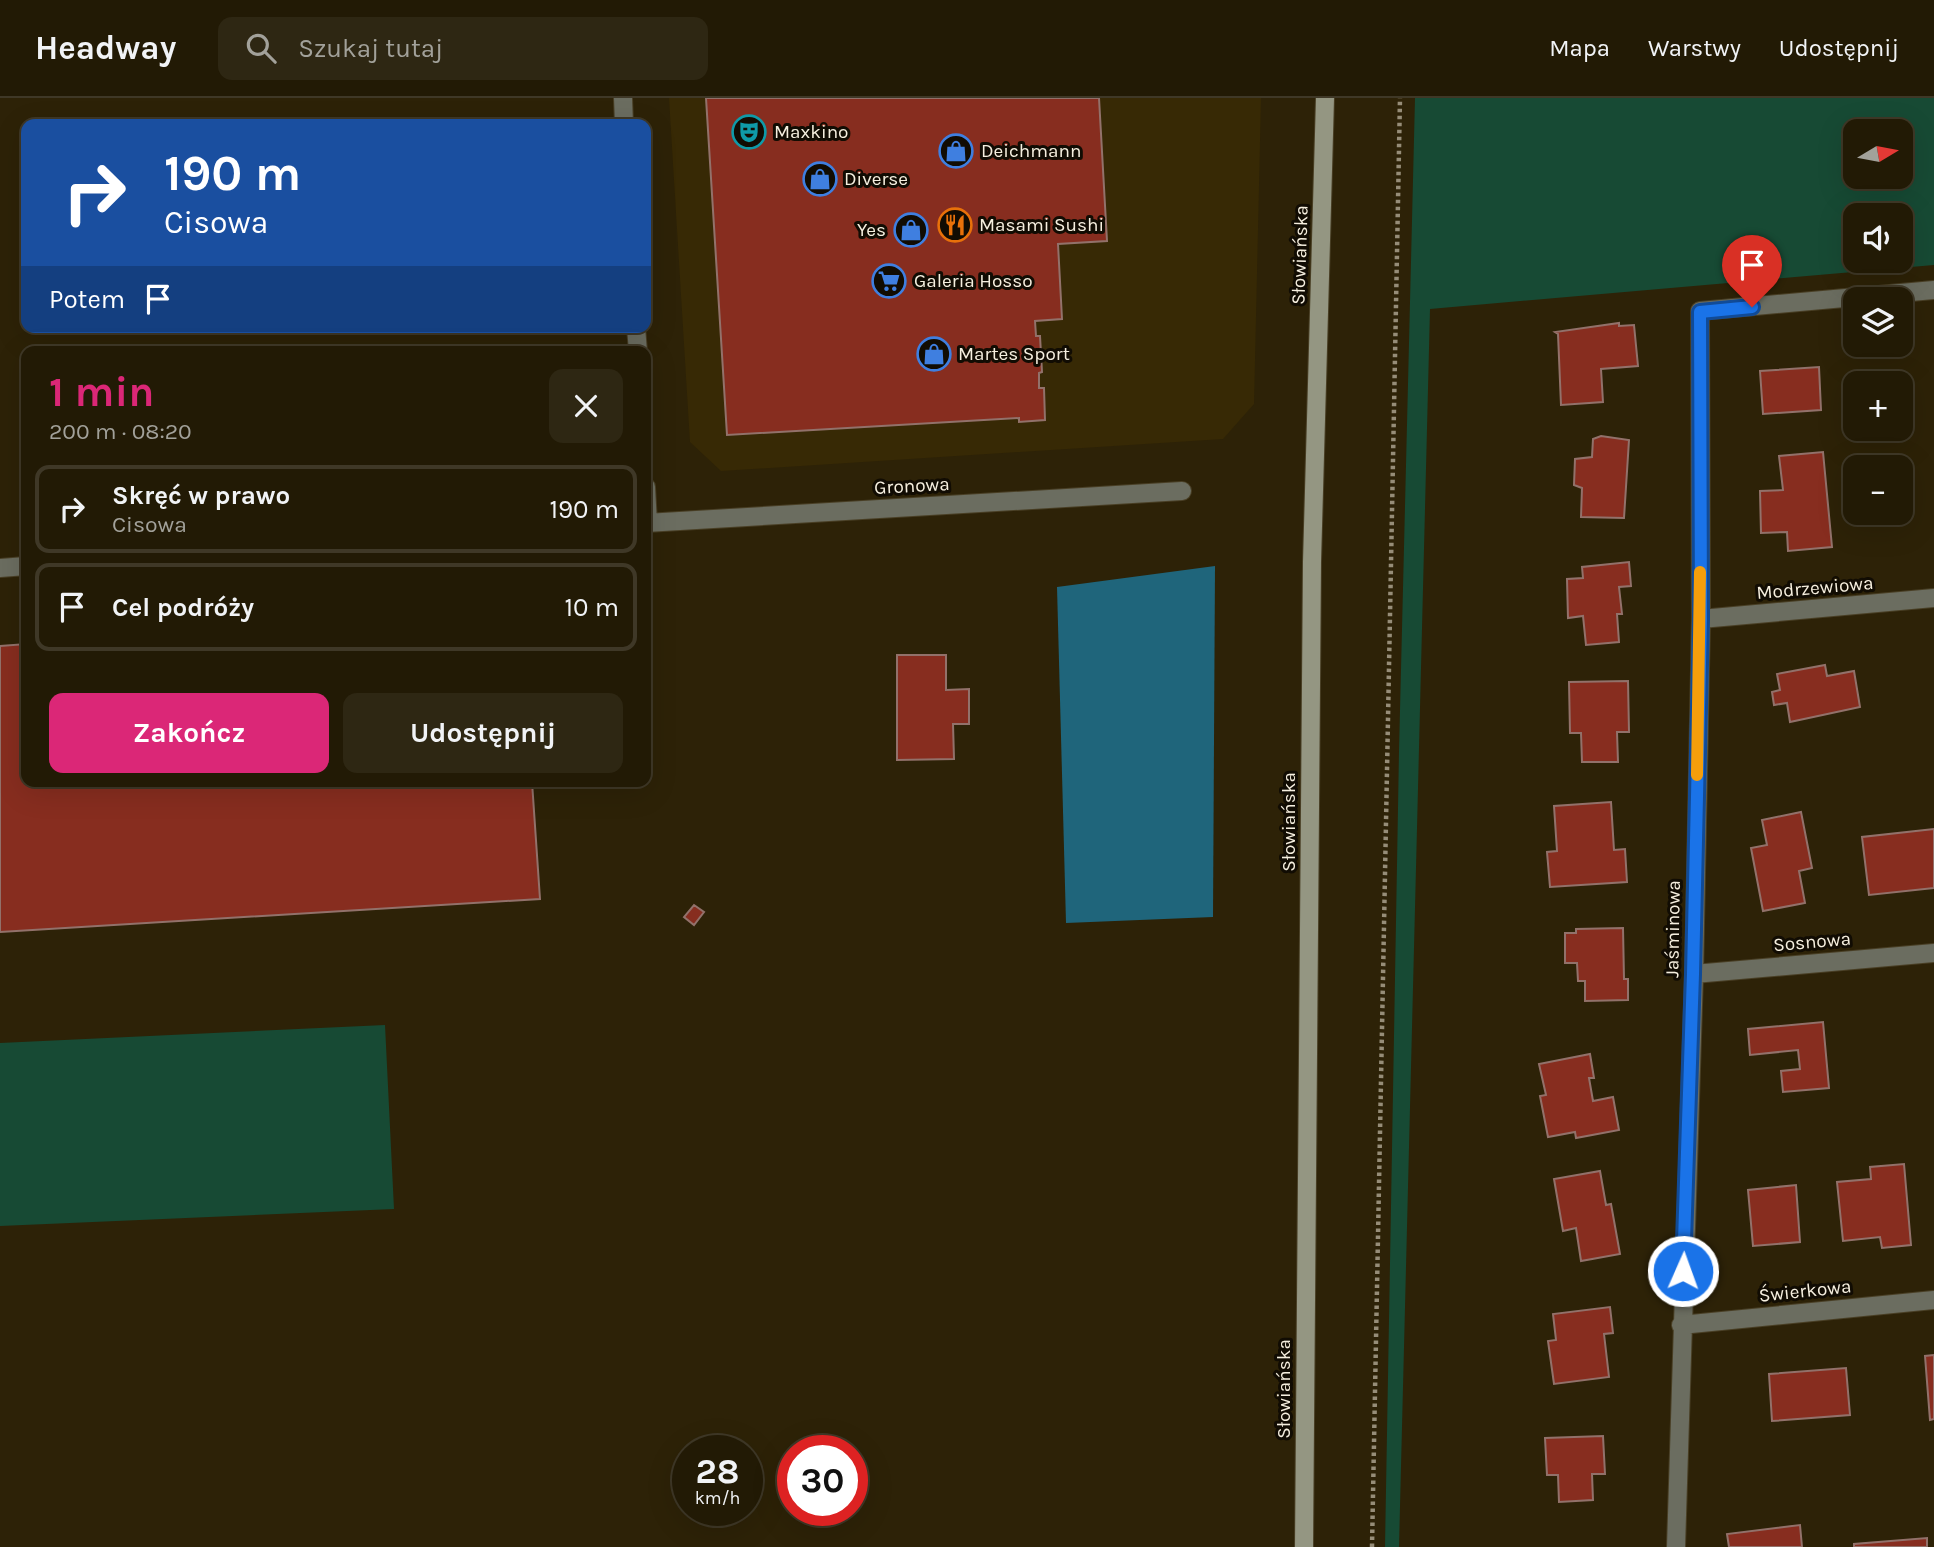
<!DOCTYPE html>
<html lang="pl">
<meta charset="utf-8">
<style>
:root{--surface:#221a05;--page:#2e2713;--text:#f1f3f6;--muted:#a2a19a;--line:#3f3827;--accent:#db2777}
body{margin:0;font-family:Karla,sans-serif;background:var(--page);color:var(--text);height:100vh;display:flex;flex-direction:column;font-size:26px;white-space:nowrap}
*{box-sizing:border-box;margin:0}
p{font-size:23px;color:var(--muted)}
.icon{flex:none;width:38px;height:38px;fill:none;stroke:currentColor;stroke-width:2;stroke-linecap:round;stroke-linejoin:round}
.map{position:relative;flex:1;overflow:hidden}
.drawer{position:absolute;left:21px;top:248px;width:630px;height:441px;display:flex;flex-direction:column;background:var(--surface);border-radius:14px;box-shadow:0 7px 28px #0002,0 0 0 2px var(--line)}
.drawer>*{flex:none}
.banner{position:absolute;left:21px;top:21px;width:630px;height:214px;border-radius:14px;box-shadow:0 7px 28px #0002,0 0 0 2px var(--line);background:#1a4fa0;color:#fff;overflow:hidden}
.needle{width:46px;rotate:80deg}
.buttons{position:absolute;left:1843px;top:21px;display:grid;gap:14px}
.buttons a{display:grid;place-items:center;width:70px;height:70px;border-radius:14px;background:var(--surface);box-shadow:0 7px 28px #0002,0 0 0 2px var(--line);font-size:35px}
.speed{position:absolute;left:672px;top:1337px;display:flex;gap:14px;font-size:35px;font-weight:700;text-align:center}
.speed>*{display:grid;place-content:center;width:91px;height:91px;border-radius:50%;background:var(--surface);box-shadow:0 7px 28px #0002,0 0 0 2px var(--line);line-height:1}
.speed small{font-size:18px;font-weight:400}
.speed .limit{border:10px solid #d22;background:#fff;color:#111}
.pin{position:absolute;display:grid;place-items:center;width:60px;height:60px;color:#fff;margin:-72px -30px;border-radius:50% 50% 50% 0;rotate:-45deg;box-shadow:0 0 7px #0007}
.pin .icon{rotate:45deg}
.me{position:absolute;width:77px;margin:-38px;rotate:2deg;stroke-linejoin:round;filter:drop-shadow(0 0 5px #0008)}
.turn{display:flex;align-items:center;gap:24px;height:147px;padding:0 28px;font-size:32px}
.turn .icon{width:91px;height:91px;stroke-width:2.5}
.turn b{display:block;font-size:49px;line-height:60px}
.then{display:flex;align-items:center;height:66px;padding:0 28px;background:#0003;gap:14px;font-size:26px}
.round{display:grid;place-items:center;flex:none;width:74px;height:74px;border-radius:14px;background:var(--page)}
.summary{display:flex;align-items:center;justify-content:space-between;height:119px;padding:0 28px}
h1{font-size:42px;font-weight:700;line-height:52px;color:var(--accent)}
.action{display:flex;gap:14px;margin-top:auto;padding:14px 28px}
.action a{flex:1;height:80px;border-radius:14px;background:var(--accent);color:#fff;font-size:28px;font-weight:700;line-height:80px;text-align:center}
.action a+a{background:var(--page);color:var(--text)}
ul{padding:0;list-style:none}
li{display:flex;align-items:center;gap:21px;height:88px;margin:0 14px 10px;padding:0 14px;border:4px solid var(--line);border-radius:14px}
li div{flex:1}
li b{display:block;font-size:26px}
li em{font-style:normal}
header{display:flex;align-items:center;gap:42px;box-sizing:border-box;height:98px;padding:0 35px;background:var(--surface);border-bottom:2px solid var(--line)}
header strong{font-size:33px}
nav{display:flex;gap:38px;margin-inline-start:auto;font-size:24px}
.search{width:490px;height:63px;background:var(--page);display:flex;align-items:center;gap:18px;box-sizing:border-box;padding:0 24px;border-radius:14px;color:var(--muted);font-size:26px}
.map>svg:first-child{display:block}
.built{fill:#372905}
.green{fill:#174a34;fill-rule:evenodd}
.water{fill:#1f657b}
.building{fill:#872d1f;stroke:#92716a;stroke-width:2}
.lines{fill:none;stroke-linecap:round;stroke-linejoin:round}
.street-casing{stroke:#493f25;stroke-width:20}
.secondary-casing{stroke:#493f25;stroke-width:20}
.path{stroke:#968d78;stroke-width:4.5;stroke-dasharray:3.5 3.5;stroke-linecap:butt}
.street{stroke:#6b6d60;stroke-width:18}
.secondary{stroke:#949682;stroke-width:18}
.route-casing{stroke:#114b97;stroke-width:18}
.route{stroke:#1a73e8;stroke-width:12}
.slow{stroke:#f59e0b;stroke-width:12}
.labels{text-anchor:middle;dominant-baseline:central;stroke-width:6;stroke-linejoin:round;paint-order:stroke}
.poi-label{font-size:19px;fill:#f6efdf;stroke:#110c03;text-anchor:start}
.street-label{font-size:19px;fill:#f6efdf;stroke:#110c03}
</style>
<header>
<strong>Headway</strong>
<div class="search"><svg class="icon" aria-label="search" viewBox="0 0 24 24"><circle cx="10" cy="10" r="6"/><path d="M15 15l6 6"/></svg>Szukaj tutaj</div>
<nav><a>Mapa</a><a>Warstwy</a><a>Udostępnij</a></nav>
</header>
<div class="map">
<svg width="1934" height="1449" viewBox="0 0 1934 1449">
<rect width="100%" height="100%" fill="#2d2207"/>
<path class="built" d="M669,0H1261L1254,306L1223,341L721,373L690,344Z"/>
<path class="green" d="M1415,0H1934V167L1430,211L1399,1449H1385L1399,653ZM1855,33H1900V79H1855ZM1855,117H1900V163H1855Z
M385,927L394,1111L0,1128V945Z"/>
<path class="water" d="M1215,468L1213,819L1066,825L1057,489Z"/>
<path class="building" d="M706,0H1099L1107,143L1058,146L1062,221L1035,223L1036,238H1040L1042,274L1039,275V290H1044L1045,322L1019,324V320L727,337Z
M1619,225V228L1634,227L1638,268L1601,271L1603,304L1561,307L1558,236L1555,234Z
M1819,269L1821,312L1763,316L1760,273Z
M1601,338L1629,342L1624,420L1581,419L1582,390L1574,387L1575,361L1592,359L1593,341Z
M1823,354L1832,449L1788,453L1787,434L1761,435L1760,393L1783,392L1779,358Z
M1629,464L1631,488L1619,489L1622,516H1617L1619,544L1586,547L1583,518L1568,520L1567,481L1583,480L1582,469Z
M26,546V684H532L540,801L0,834V548Z
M897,557H946V592L969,591V626H953L954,661L897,662Z
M1825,567L1827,578L1854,573L1860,609L1790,624L1787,605L1774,607L1772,594L1780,592L1777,576Z
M1628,583L1629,634H1617L1618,664H1582L1581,635H1570L1569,584Z
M1611,704L1614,752L1625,751L1627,784L1550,789L1547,754L1557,753L1554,708Z
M1801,714L1812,770L1799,773L1805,805L1763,813L1751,750L1767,747L1762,722Z
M1934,731V790L1869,797L1862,739Z
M694,807L704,814L694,827L684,819Z
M1623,830L1624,881H1628V902L1585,903V883H1578L1577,865H1565V835H1576V831Z
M1823,924L1829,990L1783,994L1781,973L1800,971L1798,952L1750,957L1748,931Z
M1590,956L1594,980H1589L1593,1003L1613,999L1619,1032L1576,1040L1575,1034L1548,1039L1540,998L1546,997L1539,966Z
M1904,1066L1911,1147L1882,1150L1880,1139L1843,1143L1837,1084L1871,1081L1870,1069Z
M1600,1073L1606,1107L1611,1106L1620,1156L1581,1163L1576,1130L1563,1133L1554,1081Z
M1796,1087L1800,1144L1753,1148L1748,1092Z
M1610,1209L1613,1235L1604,1236L1609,1279L1554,1286L1548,1243L1556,1242L1553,1216Z
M1934,1257V1321L1930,1322L1925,1258Z
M1846,1270L1850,1317L1772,1323L1769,1276Z
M1603,1338L1605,1376H1592L1593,1402L1559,1404L1558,1377H1547L1545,1340Z
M1800,1427L1802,1449H1729L1727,1436Z
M1927,1440V1449H1854V1446Z"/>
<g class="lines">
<defs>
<path id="street" d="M623,0L624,26
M636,229L638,254
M646,389L648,425
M646,425L1182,393
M0,470L26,468
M1701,521L1934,500
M1694,876L1934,855
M1681,1227L1934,1202
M1676,1449L1694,876L1701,521L1700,213L1934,192"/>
<path id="secondary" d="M1304,1449L1312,464L1325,0"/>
</defs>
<use href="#street" class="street-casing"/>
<use href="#secondary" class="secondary-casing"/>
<path class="path" d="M1372,1449L1400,0"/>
<use href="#street" class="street"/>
<use href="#secondary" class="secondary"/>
</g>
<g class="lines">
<defs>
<path id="route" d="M1683,1173L1693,876L1701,521L1700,214L1752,209"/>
</defs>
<use href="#route" class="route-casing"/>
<use href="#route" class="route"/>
<path class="slow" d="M1697,677L1700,474"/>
</g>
<defs>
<symbol id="theatre-ring" viewBox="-11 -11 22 22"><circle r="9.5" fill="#110c03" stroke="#0f9aa8" stroke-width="1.5"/><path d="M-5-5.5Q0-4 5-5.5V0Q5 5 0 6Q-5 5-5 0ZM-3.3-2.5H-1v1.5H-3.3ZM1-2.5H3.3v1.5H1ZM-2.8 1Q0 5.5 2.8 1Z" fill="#0f9aa8"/></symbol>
<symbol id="shop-ring" viewBox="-11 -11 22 22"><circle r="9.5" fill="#110c03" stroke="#3f7fe0" stroke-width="1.5"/><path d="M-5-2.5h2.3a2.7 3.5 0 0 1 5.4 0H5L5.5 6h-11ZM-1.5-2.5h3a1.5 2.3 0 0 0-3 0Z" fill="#3f7fe0"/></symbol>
<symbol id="restaurant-ring" viewBox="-11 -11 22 22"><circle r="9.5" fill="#110c03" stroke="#e8710a" stroke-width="1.5"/><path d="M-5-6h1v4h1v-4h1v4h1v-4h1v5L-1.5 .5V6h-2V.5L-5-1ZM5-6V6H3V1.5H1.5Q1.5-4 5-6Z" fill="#e8710a"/></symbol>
<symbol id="supermarket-ring" viewBox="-11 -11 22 22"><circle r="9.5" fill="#110c03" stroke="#3f7fe0" stroke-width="1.5"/><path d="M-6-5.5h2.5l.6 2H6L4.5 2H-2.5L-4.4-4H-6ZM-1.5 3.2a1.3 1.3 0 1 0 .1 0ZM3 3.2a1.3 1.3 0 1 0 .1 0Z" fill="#3f7fe0"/></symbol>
</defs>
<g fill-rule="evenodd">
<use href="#theatre-ring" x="730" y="15" width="38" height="38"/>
<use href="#shop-ring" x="937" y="34" width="38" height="38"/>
<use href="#shop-ring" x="801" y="62" width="38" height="38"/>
<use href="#restaurant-ring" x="936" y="108" width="38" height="38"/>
<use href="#shop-ring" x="892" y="113" width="38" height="38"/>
<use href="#supermarket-ring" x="870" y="164" width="38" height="38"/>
<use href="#shop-ring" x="915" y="237" width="38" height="38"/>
</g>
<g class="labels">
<g class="poi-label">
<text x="774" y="34">Maxkino</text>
<text x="981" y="53">Deichmann</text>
<text x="844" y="81">Diverse</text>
<text x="979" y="127">Masami Sushi</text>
<text x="886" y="132" text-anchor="end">Yes</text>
<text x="914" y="183">Galeria Hosso</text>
<text x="958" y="256">Martes Sport</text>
</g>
<g class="street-label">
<text transform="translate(1300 157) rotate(-88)">Słowiańska</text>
<text transform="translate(912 388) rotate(-3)">Gronowa</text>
<text transform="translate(1815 490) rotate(-5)">Modrzewiowa</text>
<text transform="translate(1289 724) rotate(-90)">Słowiańska</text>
<text transform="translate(1673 831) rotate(-89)">Jaśminowa</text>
<text transform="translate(1812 844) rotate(-5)">Sosnowa</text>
<text transform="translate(1805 1193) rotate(-6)">Świerkowa</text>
<text transform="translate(1284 1291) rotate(-90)">Słowiańska</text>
</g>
</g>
</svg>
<div class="buttons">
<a><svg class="needle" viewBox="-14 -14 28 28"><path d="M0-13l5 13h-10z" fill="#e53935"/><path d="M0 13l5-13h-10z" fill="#a2a19a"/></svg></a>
<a><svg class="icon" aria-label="sound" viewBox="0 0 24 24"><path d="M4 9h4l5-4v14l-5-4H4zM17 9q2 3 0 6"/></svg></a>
<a><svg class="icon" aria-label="layers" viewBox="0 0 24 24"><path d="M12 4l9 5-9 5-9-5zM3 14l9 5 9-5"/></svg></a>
<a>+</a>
<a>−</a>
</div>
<div class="speed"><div>28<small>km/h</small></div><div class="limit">30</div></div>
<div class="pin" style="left:1752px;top:209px;background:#d93025"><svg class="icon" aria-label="arrive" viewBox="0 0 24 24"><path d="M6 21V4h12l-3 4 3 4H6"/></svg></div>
<svg class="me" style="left:1683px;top:1173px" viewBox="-20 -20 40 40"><circle r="17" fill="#1a73e8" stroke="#fff" stroke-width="3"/><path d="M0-11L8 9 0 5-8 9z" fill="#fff"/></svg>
<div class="banner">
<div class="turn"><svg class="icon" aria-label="right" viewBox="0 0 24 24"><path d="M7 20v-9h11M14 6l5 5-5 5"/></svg><div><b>190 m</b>Cisowa</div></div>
<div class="then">Potem<svg class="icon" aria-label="arrive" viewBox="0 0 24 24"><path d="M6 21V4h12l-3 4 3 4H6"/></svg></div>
</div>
<section class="drawer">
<div class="summary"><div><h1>1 min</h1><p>200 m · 08:20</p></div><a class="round"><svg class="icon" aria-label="close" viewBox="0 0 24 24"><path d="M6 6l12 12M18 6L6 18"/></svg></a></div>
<ul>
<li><svg class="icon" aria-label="right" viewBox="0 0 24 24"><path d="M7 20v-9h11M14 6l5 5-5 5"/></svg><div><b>Skręć w prawo</b><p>Cisowa</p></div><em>190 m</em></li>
<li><svg class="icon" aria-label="arrive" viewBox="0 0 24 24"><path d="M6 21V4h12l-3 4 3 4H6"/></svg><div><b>Cel podróży</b></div><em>10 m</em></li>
</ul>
<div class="action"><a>Zakończ</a><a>Udostępnij</a></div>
</section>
</div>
